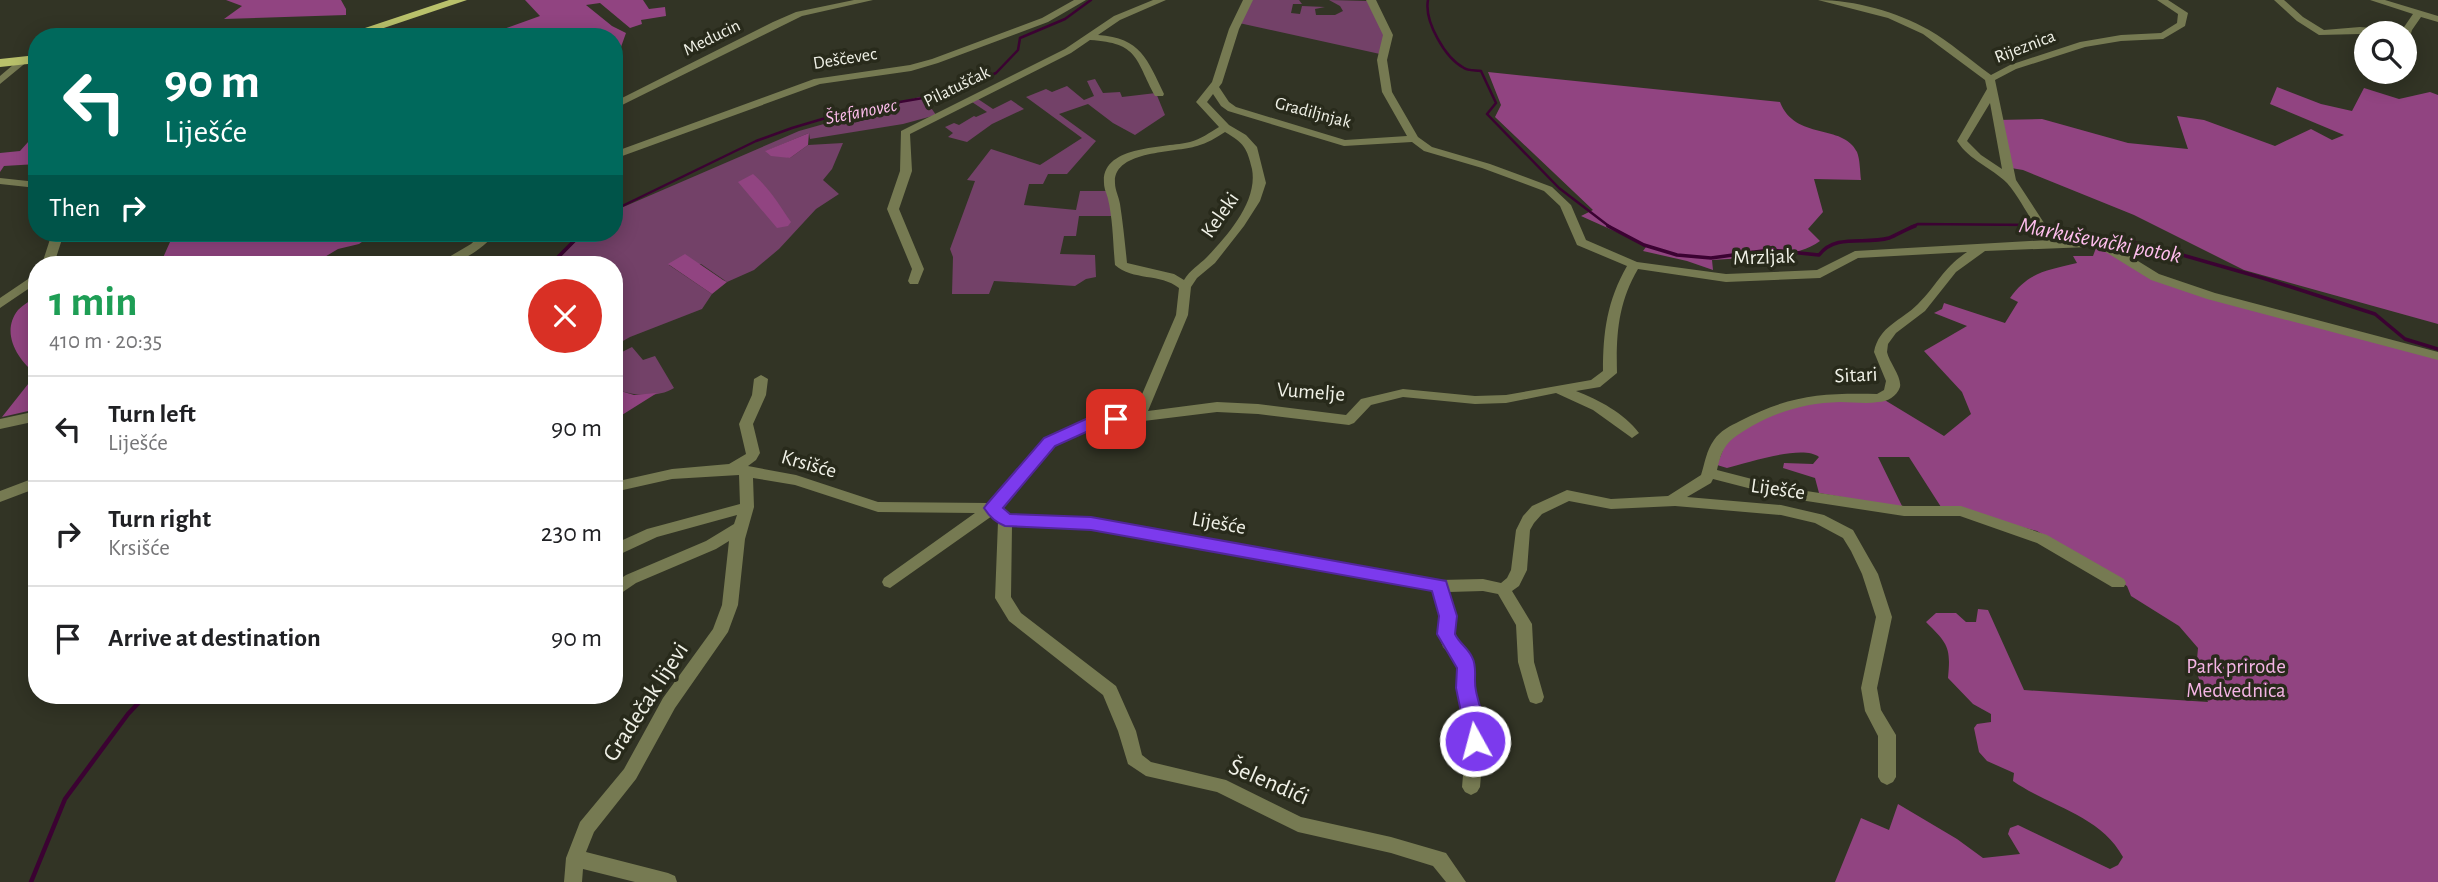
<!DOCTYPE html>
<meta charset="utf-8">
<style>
:root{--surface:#fff;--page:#f6f6f6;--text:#202124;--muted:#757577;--line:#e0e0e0}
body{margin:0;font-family:"Alegreya Sans",sans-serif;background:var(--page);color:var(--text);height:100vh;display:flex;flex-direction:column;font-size:26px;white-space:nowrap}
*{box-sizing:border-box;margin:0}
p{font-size:23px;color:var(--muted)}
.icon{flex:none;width:38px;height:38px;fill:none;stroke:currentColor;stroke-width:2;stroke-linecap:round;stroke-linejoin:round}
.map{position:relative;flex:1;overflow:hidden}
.sheet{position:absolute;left:28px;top:256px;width:595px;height:448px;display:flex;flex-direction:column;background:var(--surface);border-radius:28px;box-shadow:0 4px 18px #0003}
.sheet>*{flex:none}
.hud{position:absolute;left:28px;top:28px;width:595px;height:214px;border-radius:28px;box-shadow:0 4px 18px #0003;background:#00695c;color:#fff;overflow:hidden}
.buttons{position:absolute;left:2354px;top:21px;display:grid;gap:14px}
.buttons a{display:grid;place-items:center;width:63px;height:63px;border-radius:50%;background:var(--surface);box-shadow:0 4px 18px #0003;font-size:35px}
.pin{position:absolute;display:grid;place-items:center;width:60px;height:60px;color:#fff;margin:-30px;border-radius:14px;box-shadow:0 4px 10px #0006}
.me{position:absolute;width:77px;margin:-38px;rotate:353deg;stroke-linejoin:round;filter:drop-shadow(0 0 5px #0008)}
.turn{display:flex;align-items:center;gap:24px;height:147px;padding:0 21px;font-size:32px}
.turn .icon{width:91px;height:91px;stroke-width:2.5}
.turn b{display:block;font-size:49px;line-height:60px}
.then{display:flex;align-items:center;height:66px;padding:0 21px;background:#0003;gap:14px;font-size:26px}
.round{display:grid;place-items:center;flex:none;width:74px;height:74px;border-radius:37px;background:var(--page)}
.headline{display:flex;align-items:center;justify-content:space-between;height:119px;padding:0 21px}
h1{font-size:42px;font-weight:700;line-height:52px;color:#1e9e55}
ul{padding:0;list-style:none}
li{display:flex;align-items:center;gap:21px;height:105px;padding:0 21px;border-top:2px solid var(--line)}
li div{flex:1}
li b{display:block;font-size:26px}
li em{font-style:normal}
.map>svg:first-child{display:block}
.green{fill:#734168}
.forest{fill:#914481}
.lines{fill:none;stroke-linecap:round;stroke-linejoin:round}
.stream-far2{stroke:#3b0232;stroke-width:2.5}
.stream-far1{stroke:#3b0232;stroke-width:3.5}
.stream{stroke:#3b0232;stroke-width:4.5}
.minor{fill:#767a52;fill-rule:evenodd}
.major{fill:#b9c16b;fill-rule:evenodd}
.route{fill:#7c3aed;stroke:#51269a;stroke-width:2}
.labels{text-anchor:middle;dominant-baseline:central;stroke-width:7;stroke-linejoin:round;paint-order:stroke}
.far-street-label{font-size:18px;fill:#f0f1e7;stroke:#282a1b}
.far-water-label{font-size:19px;font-style:italic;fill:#ffbeee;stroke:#282a1b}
.street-label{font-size:21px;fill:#f0f1e7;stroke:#282a1b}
.park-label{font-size:21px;fill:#f5b5e5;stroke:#282a1b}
.water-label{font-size:23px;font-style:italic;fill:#ffbeee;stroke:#282a1b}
.near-street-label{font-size:24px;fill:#f0f1e7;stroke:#282a1b}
</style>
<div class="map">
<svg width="2438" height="882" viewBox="0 0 2438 882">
<rect width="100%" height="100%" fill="#323425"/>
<path class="green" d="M1252,0H1299L1302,4H1293L1291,13L1300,14L1302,6L1325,7L1315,9L1316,15H1335L1343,11L1340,6L1329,0L1367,1L1385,36L1380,54L1239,23Z
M1095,79L1103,93L1120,92L1122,97L1156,93L1165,115L1135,135L1113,123L1088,104L1059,114L1096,141L1067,174H1048L1043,184H1029L1024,205L1076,210L1080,191H1109L1112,216H1079L1076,236H1064L1060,254L1095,255L1096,277L1086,279L1075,286L994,281L989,294H952L953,257L950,249L975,181L967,180L991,149L1040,165L1082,138L1026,97L1046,89L1052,92L1067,86L1084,100L1094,96L1087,81Z
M923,96L936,115L903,124L810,139L809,133L766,151L790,158L808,145L843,143L832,169L823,180L839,194L816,209L779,249L754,270L727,282L701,264L669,265L712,294L702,309L630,337L614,346V264H554L584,233H614V211L799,131Z
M978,99L993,109L1011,100L1024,109L992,124L967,142L948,137L953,133L945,127L954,123L959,125L974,116L976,117L987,112L972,102Z
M632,347L643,360L655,356L674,388C656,399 632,395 614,389V356Z"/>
<path class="forest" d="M226,0H341L346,9V15L224,19L242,6Z
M525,0H643L649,9L665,7L666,16L641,20L642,24L630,28L600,3L586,5L612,26L626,33L621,47L614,51V37H481L540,16Z
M1488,72L1780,102C1795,141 1843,123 1857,152C1860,159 1860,172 1861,180L1814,179L1823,212L1808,229L1820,241C1792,261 1746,257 1712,260L1713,270L1687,261L1643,251L1646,247L1641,243L1581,216L1593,210L1495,117L1501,105Z
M2277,87L2321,104L2352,111L2364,88L2399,99L2430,92L2438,95V324L2244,270L2134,215L2023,170L2005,167L1997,120L2042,119L2128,143L2188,149L2177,116L2204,120L2275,146L2311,129L2332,140L2344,135L2270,104Z
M37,132V164L4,166L0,172V153L20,151Z
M809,133L808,145L790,158L771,156L765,151Z
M753,174C772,191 777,202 791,222L788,226L777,228L738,182Z
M174,233H371L372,235L359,244L338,249L313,264H151L162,260Z
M2096,248L2121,258L2155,280L2438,357V882H1835L1861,818L1889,830L1898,804L1957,839L1983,858L2020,854L2008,834L2010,828L2018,825L2110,869L2118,865L2123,857C2100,815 2050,807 2013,781L2014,773L1987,761L1979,752L1974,728L1977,724L1991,722V714L1973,704L1948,678C1951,647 1948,644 1926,622L1936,613H1956L1966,622H1976L1978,609L1988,610L2024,690L2208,702L2196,671L2198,648L2179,626L2131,596L2127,586L2037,531L1941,507L1909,457H1878L1903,508L1819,493L1815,478L1783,468L1784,463L1813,464L1819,457C1803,444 1747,463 1727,468L1717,465L1727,440L1761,419L1802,402L1883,399L1944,436L1971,414L1962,392L1924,351L1967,326L1934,313L1942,309L1944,303L2005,323L2018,302L2010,298C2028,272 2048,270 2077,263L2073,256H2093Z
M685,254L723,280L727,282L712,294L668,264Z
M37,296V409L2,417L36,374C18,360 0,333 18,310C23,305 31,300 37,296Z
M614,389L634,395L657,393L614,420Z"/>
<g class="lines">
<path class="stream-far2" d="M1428,0C1424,21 1445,58 1464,68C1468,71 1476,70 1481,71L1496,103L1487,114L1559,188L1610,227
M614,210L756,141L792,128L846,112H867L888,104L952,93L996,73L1018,50L1020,38L1065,19L1091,0
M2045,226L2052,227
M1911,227L1918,224L2038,225"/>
<path class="stream-far1" d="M1608,226L1644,245L1677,255L1711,258L1770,250L1819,255C1836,233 1865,245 1889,238C1897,235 1906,229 1915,226
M2045,226L2151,246L2266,279L2375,314L2405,339L2438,349
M551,264L582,233"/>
<path class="stream" d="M31,882L65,799L128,714L146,695"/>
<path class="minor" d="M854,0H873L802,16L614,109V102L773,22L796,12Z
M1074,0H1086L1048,22L938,63L911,71L820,84L614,159V152L814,79L910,65L932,59L1042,18Z
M1153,0H1166L1120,20L1098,35C1141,38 1147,59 1164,94L1163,96H1155C1135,59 1139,43 1090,40L1071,53L910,134L912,171L899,209L924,269L918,284H910L908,281L912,269L887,209L900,171L901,131L1065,49L1114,16Z
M1243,0H1253L1239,29L1222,83L1219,87L1229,102L1236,107L1345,140L1407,136L1382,92L1377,60L1383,35L1366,0H1376L1393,35L1387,60L1392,92L1418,137L1432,147L1490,164L1552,187L1571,205L1586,240L1637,262L1726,274L1817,270L1855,251L2049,240C2030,224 2023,201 2007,183C1991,167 1970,161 1957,141L1987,89L1985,80L1923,34L1888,18L1818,0C1855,0 1897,12 1929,30C1950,42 1970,60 1991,75L2010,65L2080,42L2121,35L2161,33L2177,23L2178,14L2157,0H2168L2188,13L2185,26L2163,39L2121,41L2085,47L2016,69L1995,80L2016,180L2046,226L2063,239H2089L2112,245L2159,274L2215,293L2438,352V360L2207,299L2151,280L2104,251L2089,247L1985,251L1956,272L1925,311L1896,333L1888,344L1887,352C1889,362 1902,377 1900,387C1897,396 1887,402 1878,402C1866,404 1853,402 1840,402C1808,403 1781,410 1752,426C1729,440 1723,443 1717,470L1787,488L1904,506H1961L2047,535L2124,579L2126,583L2124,587H2112L2037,543L1960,516H1904L1787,498L1713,479L1711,483L1687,497L1781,505L1824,515L1853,530L1878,574L1892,617L1877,688L1881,710L1896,735V777L1893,782L1887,785L1881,782L1878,777V736L1865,711L1861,688L1876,617L1862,574L1851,551L1843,538L1815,523L1781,515L1675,506L1611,509L1569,501L1542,514L1534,523L1530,530L1527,570L1519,586L1512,591L1532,624L1534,662L1544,697L1542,702L1536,704L1530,702L1528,697L1518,662L1516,625L1498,594L1483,591L1449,592L1456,616L1454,634L1470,654L1474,668V688L1479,706L1484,741L1480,787L1477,792L1471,795L1465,792L1462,787L1466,741L1463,706L1458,688V668L1456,662L1443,647L1438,634L1440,616L1433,591L1092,529L1012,526L1011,597L1021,613L1116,686L1136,731L1142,755L1151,762L1226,780L1301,817L1391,837L1446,853L1466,882H1446L1433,866L1391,853L1298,832L1217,792L1146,776L1128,764L1118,731L1103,695L1009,621L995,598L998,522L992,516L890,588L884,586L882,582L884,578L975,513L878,512L795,485L753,478L754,507L745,539L738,605L728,632L675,708L636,779L594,832L586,852L668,873L675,876L677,882H635L583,869L582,882H564L566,858L580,822L624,769L663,698L713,629L722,605L729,541L716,549L636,583L614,598V583L626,575L706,541L734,524L737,515L657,537L614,557V544L647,529L740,504L739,475L672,479L614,492V482L672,469L729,464L746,454L739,424L752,395L754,379L761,375L768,379L766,395L753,424L760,453L756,460L748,466L796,475L878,502L989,503L1045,439L1087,420L1134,413L1176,315L1179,288C1160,273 1133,281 1115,265C1113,244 1113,220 1108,199C1107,194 1104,189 1104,183C1101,145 1165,148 1190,142C1201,139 1209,133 1219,127L1196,102L1212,82L1229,29ZM1213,94L1221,106L1228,111L1344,146L1412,142L1424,151L1482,168L1544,191L1560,206L1577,245L1627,266C1607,301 1603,332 1603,371L1591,380L1506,395L1475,396L1403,389L1361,399L1346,415L1258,404L1217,402L1148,411L1188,315L1191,287L1197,278L1215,263L1244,226L1260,201L1266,183L1257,147L1246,135L1229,125L1207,102ZM1990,103L2002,169L1981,155L1967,141ZM1225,132C1244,143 1247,148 1252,169C1258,201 1228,235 1207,257C1199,265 1190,270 1184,280L1174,274L1127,263C1125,243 1123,224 1120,204C1119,197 1115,190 1115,183C1113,150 1175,153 1197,146C1207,143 1216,138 1225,132ZM1967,252C1943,268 1937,285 1918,304C1901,321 1879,326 1874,352L1886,381L1884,390L1877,394C1822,393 1790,395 1740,421C1730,426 1720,431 1714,440C1706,451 1705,463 1701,475L1668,496L1611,499L1567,490L1532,506L1523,516L1516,530L1511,570L1507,578L1501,583L1483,579L1440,580L1092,519L1009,515L1002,508L1055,445L1095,427L1217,412L1258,414L1349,425L1354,423L1371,405L1403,397L1475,404L1506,403L1556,393L1593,410L1632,438L1639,433C1624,413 1599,400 1576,391L1600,387L1617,373C1616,335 1618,303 1638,269L1726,282L1820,278L1858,258Z
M2274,0H2284L2303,17L2324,30L2360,27L2396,30L2401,33L2319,35L2297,21Z
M2370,0H2385L2438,16V22L2421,17L2412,30L2409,40L2404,43L2402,30L2413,14Z
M20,59L28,61L0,84V76Z
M2377,72H2388L2379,79H2371L2370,77Z
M0,178L37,182V188L0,184Z
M52,233H64L54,264H42Z
M483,233H496C481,250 460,265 437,264L471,244Z
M37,273V283L0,308V298Z
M37,411V421L0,429V419Z
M37,477V488L0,502V491Z"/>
<path class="major" d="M449,0H467L357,37H338Z
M37,55V63L0,67V59Z"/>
</g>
<path class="route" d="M1116,414L1123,419L1121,423L1095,428L1055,446L1003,508L1010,514L1091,517L1446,581L1457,616L1455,634C1459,643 1468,648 1472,657C1478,668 1473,679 1476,691C1479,707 1490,731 1482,746L1475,749L1468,746L1456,688L1457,668L1437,634L1439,616L1432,591L1091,530L1005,526C997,523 989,516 984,508L987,504L1044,438L1086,419Z"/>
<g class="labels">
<g class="far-street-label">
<text transform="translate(712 38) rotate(-26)">Meducin</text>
<text transform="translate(2025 47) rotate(-21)">Rijeznica</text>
<text transform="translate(845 59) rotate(-9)">Deščevec</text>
<text transform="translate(957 87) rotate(-26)">Pilatuščak</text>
<text transform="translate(1313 113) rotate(15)">Gradiljnjak</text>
</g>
<g class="far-water-label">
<text transform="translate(861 112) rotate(-11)">Štefanovec</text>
</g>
<g class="street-label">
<text transform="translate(1220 215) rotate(-55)">Keleki</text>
<text transform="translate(1764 257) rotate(-2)">Mrzljak</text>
<text transform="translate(1856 375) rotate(-3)">Sitari</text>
<text transform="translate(1311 392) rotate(4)">Vumelje</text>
<text transform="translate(809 464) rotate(16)">Krsišće</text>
<text transform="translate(1778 489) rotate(8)">Liješće</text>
<text transform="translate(1219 523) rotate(10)">Liješće</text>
</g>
<g class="park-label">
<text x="2236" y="666">Park prirode<tspan x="2236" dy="24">Medvednica</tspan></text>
</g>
<g class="water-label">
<text transform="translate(2100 241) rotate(11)">Markuševački potok</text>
</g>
<g class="near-street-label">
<text transform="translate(646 702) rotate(-57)">Gradečak lijevi</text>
<text transform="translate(1269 782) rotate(23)">Šelendići</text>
</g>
</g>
</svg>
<div class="buttons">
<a><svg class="icon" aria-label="search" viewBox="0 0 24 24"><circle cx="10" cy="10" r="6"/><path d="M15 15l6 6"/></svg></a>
</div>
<div class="pin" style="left:1116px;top:419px;background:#d93025"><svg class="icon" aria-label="arrive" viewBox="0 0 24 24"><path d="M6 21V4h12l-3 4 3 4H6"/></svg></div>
<svg class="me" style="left:1475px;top:741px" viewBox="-20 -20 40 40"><circle r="17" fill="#7c3aed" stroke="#fff" stroke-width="3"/><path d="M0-11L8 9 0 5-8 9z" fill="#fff"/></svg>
<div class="hud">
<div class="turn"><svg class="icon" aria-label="left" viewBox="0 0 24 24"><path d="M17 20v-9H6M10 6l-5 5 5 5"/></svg><div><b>90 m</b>Liješće</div></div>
<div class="then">Then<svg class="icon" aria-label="right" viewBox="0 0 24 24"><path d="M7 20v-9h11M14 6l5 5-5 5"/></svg></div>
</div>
<section class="sheet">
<div class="headline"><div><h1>1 min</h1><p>410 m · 20:35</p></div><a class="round" style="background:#d93025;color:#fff"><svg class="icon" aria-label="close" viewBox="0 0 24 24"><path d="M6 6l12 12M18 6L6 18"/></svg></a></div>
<ul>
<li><svg class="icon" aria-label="left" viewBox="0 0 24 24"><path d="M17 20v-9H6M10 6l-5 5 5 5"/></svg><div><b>Turn left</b><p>Liješće</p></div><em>90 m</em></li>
<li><svg class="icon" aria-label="right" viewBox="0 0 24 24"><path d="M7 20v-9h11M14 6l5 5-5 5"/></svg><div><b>Turn right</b><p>Krsišće</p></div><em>230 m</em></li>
<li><svg class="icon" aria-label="arrive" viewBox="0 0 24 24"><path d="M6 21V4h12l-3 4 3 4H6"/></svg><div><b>Arrive at destination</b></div><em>90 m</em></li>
</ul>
</section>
</div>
